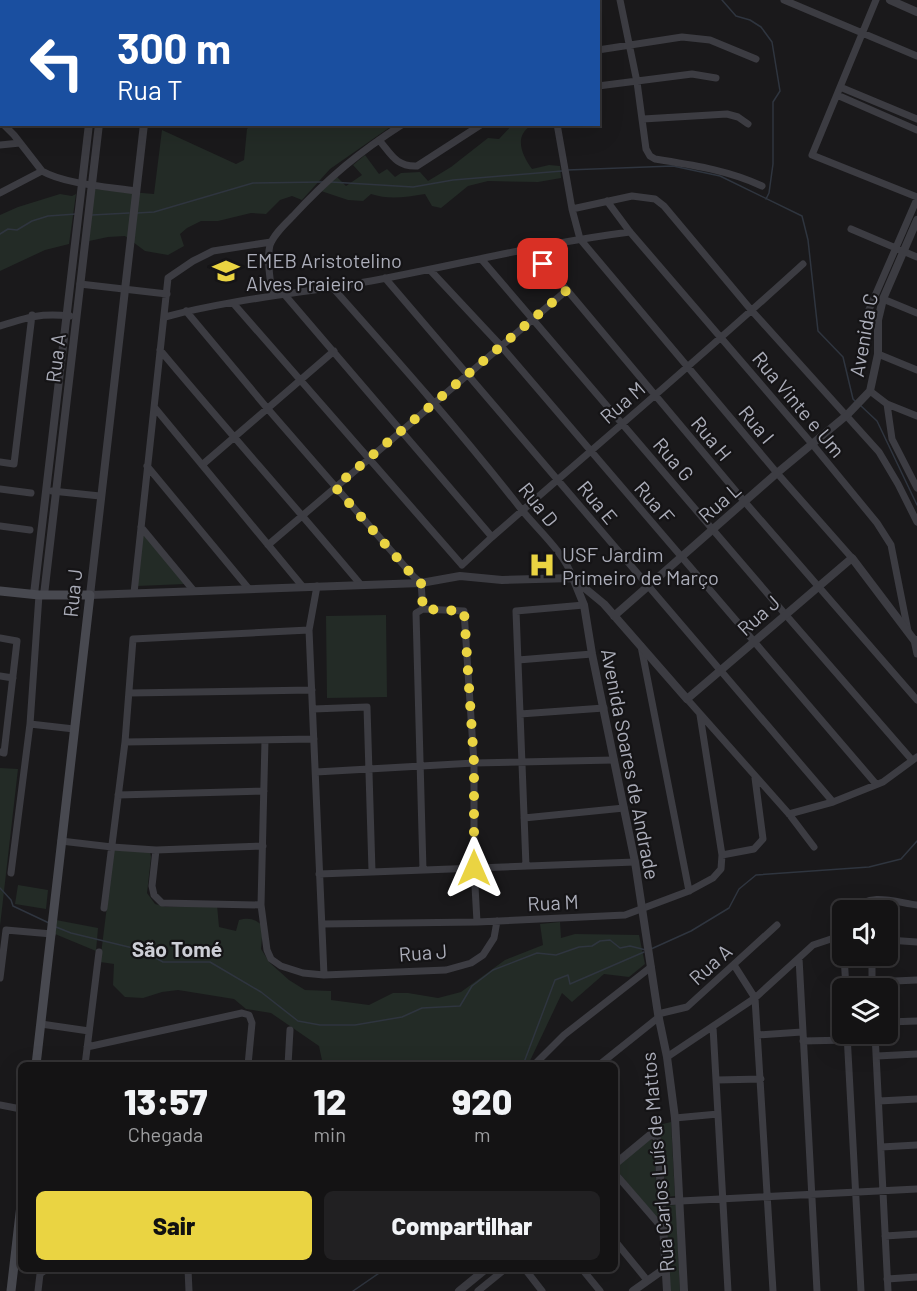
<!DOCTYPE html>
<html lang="pt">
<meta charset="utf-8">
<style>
:root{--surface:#141314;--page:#212022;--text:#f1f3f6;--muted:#9d9ea0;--line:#333234;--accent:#ead442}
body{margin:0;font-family:Barlow,sans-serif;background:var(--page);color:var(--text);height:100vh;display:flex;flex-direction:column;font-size:22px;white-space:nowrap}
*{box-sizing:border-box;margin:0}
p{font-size:20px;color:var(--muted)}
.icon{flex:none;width:33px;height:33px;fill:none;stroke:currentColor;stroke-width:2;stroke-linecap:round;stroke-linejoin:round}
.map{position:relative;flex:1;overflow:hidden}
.side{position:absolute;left:18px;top:1062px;width:600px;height:210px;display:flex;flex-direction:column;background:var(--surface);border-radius:9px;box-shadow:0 6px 24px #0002,0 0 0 2px var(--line)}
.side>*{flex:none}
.banner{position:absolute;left:0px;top:0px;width:600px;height:126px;box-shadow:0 6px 24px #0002,0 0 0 2px var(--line);background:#1a4fa0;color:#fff;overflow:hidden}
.fabs{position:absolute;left:832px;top:900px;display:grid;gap:12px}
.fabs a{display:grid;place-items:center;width:66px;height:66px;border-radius:9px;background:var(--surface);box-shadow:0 6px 24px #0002,0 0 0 2px var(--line);font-size:30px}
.pin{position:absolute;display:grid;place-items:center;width:51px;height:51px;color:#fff;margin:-26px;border-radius:12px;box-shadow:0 3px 9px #0006}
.me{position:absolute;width:66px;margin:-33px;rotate:0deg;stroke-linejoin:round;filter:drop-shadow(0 0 4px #0008)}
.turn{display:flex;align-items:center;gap:21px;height:126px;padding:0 18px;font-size:27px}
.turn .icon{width:78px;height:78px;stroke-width:2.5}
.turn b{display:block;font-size:42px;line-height:51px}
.eta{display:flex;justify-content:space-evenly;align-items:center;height:102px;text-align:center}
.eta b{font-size:36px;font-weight:800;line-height:42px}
.action{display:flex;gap:12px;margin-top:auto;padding:12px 18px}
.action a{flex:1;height:69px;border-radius:9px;background:var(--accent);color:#111;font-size:24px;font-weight:800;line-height:69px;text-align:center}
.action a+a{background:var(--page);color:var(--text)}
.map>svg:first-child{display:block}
.green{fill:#232b26}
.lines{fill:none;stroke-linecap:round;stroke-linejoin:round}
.stream{stroke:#2f353f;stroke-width:1.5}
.minor{stroke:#3c3c42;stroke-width:7}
.tertiary{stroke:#3c3c42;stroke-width:8}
.secondary{stroke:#484950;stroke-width:9}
.route{stroke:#ead442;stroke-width:10;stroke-dasharray:0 18}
.labels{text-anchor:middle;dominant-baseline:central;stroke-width:4.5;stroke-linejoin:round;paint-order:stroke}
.poi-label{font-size:20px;fill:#acaeba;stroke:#151416;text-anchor:start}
.street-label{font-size:20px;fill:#acaeba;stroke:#151416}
.neighbourhood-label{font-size:21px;font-weight:bold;fill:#cdced6;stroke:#151416}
</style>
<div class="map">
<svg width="917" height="1291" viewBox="0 0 917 1291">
<rect width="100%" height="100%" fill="#1a191b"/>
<path class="green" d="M192,0H466V1L202,2Z
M251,125H393L330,169L302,200L292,196L280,200L266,214L251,213L218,221H201L187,228L180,234L184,246L168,255L145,251L125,236L108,237L89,241L94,189L154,194L162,130L236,164L244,160L247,129Z
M512,125H532C513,136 522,155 532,169L549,165L560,166L561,178L538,182L488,181L468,186L441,208L432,206L425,194C406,197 389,200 371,194L363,201L348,200L321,191L337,177L346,186L362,175L353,165L365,155L379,174L387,169L395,177L401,173L420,172L428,181L451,167L488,138L499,139Z
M60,194L72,196L76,194L69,244L45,250L0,271V215L18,207Z
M143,532L185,584L137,586Z
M386,615L387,697L327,698L326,616Z
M0,768L18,769L0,926Z
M114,850L150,852L151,857L147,893L155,904L166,907L217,905L219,927L236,931L239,920C249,917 255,919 263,926L261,949L270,963L289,980L305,990L331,991V1000L369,1005L393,993H408L438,998L461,992L505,960L543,945L540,924L560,922L561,938L575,934L639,935L645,964L629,977L604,974L572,1002L562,993L528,1065H323L319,1046L271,1013L246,1009L234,999L178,990L162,992L143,998L125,997L113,985L114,964L100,962Z
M18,885L48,890L46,909L15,904Z
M56,920L98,928L96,951L55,934Z
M671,1122L675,1196L665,1197L659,1125Z
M649,1138L654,1142L658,1220L621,1175L615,1179V1166Z
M676,1205L680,1291H669L664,1206Z"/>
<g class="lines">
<path class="stream" d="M722,0L736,16L750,20L761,27L772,42L780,91L773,102V164L769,193L766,199
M567,170L673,166L720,176L802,216L808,240L818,331L843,357L853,399L856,402
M331,182L413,187L453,180L562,171
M137,213L154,212L253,183L323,182
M92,215L129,213
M0,234L8,229L17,230L32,221L48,216L76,214
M860,405L877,421L917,505
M0,888L11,900L13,906L49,923
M56,927L71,933L141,950L163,962H210L261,992L298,1021L320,1025H355L402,1017L422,1008L460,1006L472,986L493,970L537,953L556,955L579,947L592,946L600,941L610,940L620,948L630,946L646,950
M651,949L691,931L729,908L739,889L756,875L869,867L901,859L917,841
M523,1065L555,980L568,975L570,984L644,952
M353,1291L385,1269"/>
<path class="minor" d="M490,0L491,2
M535,0V2
M620,0L637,82L646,149L650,156L655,159C692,165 728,170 762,186
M784,0L917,56
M876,0L812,155L917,197
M0,16H2
M598,50L682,37L710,40L756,59
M598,86L692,74L716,78
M840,87L917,119
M837,95L917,130
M643,119L727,114L738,117L748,124
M3,124L14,135L42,171
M557,124L572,209L580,239L777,473L852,558
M379,140C391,154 396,167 417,166L482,124
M0,145L20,143
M0,193L42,171C64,184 110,187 136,191
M607,201L630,232L813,445L877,523L891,545L908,631
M572,209L632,196L655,199L664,206L752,311L879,452L898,484L917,522
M851,229L917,257
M530,250L567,290L744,501L917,700
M482,260L785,614L912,760
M430,270L501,346L876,784
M385,278L833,802
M80,284L167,294
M333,288C397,360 461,432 521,509C539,531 563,551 573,578
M284,294L492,537
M272,296C271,280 266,261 270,245C274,234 285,224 293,216C328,178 359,152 403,124
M883,299L917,313
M233,303L462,565
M186,311L267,408L414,577L421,583L423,609
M868,312L917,199
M165,317C232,299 303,293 371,281C457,265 543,243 630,232
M0,326C28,317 40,313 70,316
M160,350C226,429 295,506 361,585
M878,354L917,370
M870,391L887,404L917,416
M887,404L892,439L917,488
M155,408L303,587
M0,462L14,464L32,315
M202,465L334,351
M147,466L249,589
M0,489L31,493
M52,491L100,496
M0,526L30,530
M141,527L194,591
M268,545L567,290
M462,565L492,537C596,446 701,357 803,264
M317,586L309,630L324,975
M134,593L168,278L193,261L213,251L271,242
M0,638L17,641L4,753L0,752
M914,640L917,654
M641,646L689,891
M518,660L592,654
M0,676L13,678
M129,693L312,690
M687,699L789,814L814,847
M313,709L367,707L372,871
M520,714L604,708
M30,724L74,729
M265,740L261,905L267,950L271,959L281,966L303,973L324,975L446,970L471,963L483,955L494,938L497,921
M125,742L314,739
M316,772L474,763L614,760
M118,795L264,791
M789,814L833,802L883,782L917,757
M524,818L624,808
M61,841L112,847L156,850L263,846
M156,850L152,886L154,895L162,903L261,905
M722,855L754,849L763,839L755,778
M526,866L516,611L584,605
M423,870L416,613L423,609L464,611L474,763V868L477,922
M11,873L30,724L39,595
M319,874L635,862
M104,908L125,742L133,639L309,630
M855,910C869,891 898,903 917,905
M322,924L477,922L625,915L689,891L713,878L721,869L722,855L700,715
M888,940L917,942
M844,956L846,988
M872,956V988
M799,958L817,1291
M734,965L755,998L773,1291
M0,978L6,930L52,934
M872,982L917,980
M658,1014L687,1007L777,925
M888,1022L917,1021
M41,1024L89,1031
M713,1027L728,1291
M847,1034L861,1291
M875,1034L888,1291
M758,1035L802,1032
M803,1041L848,1040
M87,1047L242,1013L249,1015L252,1023L248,1065
M877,1056L917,1054
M667,1057L755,998L813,945L843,935
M85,1065L99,952
M288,1065L290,1030
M534,1065L564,1035L651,967
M599,1065L659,1017
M717,1080L761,1079
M879,1101L917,1099
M0,1105L21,1109
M675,1118L718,1114
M881,1147L917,1145
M615,1182L619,1178L663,1229
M661,1202L917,1189
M885,1236L917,1234
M615,1241L647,1280
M188,1269L189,1291
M525,1269L542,1291
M582,1269L600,1291
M887,1279L917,1277
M38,1291L40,1274L47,1269
M478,1291L505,1269"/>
<path class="tertiary" d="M890,0L917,12
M104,2V0
M113,2V0
M157,2L158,0
M144,124L90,595L421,583L460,576L502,580L573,578
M573,578L584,605L592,654L635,862L658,1014L667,1057L675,1118L684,1291
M575,580L604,604L687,699L852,558L914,640H917
M34,594L89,124
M44,595L99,124
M614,616L777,473L847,415L870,391L878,354V320L883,299L917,220
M615,1164L650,1135L656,1136L658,1143L667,1291
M459,1291L486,1269
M633,1291L667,1267"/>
<path class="secondary" d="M0,591L39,595H90L36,1065
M11,1291L21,1205"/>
</g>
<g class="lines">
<path class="route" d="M474,868V763L464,611L423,609L421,583L414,577L335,487L567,290L543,264"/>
</g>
<defs>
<symbol id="school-bare" viewBox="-9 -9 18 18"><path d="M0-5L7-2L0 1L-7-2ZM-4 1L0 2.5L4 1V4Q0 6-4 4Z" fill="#ead442" stroke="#151416" stroke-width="2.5" paint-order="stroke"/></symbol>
<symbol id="hospital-bare" viewBox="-9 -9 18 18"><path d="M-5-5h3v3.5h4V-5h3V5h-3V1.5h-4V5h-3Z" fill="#ead442" stroke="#151416" stroke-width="2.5" paint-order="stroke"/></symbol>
</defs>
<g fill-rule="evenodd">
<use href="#school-bare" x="207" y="252" width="38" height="38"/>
<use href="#hospital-bare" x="523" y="546" width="38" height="38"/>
</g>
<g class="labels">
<g class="poi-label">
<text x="246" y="260">EMEB Aristotelino<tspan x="246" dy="23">Alves Praieiro</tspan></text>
<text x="562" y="554">USF Jardim<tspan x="562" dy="23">Primeiro de Março</tspan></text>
</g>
<g class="street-label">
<text transform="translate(863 335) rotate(-80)">Avenida C</text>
<text transform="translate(55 358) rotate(-83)">Rua A</text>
<text transform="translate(622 402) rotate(-41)">Rua M</text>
<text transform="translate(799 404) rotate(50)">Rua Vinte e Um</text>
<text transform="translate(757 424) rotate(50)">Rua I</text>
<text transform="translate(712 438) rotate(50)">Rua H</text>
<text transform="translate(674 459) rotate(49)">Rua G</text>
<text transform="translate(598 502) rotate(50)">Rua E</text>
<text transform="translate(655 502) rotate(49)">Rua F</text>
<text transform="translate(719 502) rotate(-41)">Rua L</text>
<text transform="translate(539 504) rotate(51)">Rua D</text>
<text transform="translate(72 593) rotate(-84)">Rua J</text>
<text transform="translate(758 615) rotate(-42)">Rua J</text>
<text transform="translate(631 764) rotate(79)">Avenida Soares de Andrade</text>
<text transform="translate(553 902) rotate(-3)">Rua M</text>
<text transform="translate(423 952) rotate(-4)">Rua J</text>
<text transform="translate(710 964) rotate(-42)">Rua A</text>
<text transform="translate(657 1162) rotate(-95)">Rua Carlos Luís de Mattos</text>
</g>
<g class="neighbourhood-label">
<text x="177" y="948">São Tomé</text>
</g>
</g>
</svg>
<div class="fabs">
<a><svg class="icon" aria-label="sound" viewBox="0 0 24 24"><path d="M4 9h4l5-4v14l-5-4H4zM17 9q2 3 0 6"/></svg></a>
<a><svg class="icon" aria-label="layers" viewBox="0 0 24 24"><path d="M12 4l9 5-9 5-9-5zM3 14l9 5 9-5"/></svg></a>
</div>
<div class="pin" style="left:543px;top:264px;background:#d93025"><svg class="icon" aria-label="arrive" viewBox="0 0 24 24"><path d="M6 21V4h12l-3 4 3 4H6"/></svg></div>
<svg class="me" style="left:474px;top:868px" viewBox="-20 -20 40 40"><path d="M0-17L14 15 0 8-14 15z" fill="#ead442" stroke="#fff" stroke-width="4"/></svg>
<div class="banner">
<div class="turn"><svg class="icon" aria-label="left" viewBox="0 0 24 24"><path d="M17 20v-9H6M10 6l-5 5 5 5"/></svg><div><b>300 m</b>Rua T</div></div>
</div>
<section class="side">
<div class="eta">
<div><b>13:57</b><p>Chegada</p></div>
<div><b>12</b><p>min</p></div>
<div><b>920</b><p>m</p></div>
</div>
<div class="action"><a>Sair</a><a>Compartilhar</a></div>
</section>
</div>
